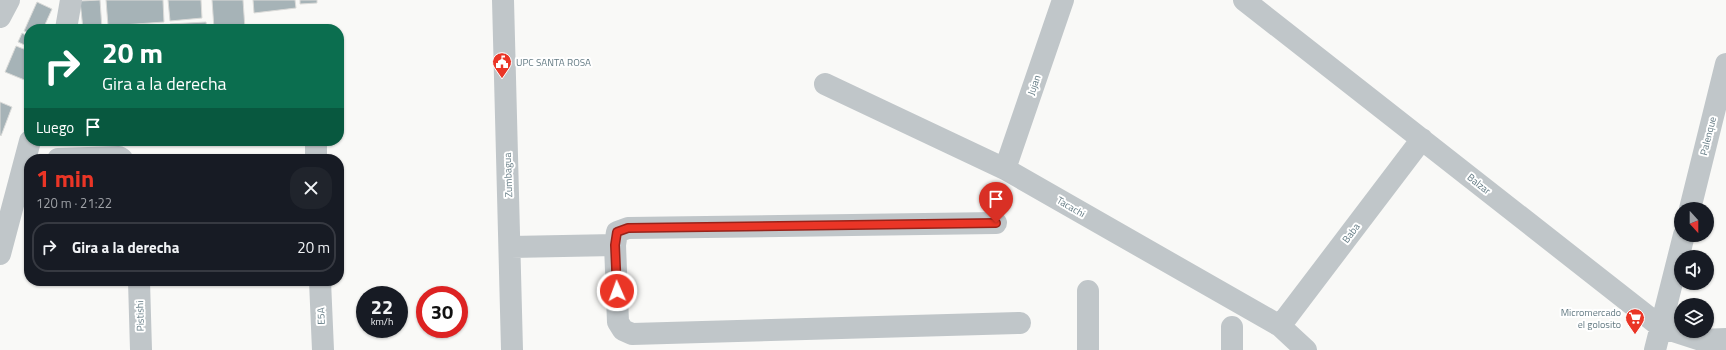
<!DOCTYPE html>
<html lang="es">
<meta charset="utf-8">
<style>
:root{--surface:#171b24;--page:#20242c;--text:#f1f3f6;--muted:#9ea1a6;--line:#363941;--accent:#ea3526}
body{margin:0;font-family:"Titillium Web",sans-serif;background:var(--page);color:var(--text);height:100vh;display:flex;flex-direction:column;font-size:15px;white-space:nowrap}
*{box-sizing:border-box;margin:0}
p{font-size:13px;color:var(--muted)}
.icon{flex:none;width:22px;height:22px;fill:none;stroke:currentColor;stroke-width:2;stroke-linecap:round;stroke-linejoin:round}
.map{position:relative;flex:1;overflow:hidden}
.drawer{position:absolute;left:24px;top:154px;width:320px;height:132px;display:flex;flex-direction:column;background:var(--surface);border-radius:16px;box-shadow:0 1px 3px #0004}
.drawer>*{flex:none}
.top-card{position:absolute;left:24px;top:24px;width:320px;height:122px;border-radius:16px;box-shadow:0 1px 3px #0004;background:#0b6e4f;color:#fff;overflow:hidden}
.needle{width:26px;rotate:159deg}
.buttons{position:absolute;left:1674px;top:202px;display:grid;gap:8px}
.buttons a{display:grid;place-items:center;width:40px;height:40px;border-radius:50%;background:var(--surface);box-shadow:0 1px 3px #0004;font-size:20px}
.speed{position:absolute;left:356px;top:286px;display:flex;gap:8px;font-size:20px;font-weight:700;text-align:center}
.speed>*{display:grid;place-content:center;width:52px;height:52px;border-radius:50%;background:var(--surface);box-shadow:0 1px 3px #0004;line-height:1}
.speed small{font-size:10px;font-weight:400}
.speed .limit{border:6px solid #d22;background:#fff;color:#111}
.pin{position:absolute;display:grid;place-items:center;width:34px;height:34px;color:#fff;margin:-41px -17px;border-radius:50% 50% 50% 0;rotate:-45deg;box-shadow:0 0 4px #0007}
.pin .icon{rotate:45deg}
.me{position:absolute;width:44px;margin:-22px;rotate:358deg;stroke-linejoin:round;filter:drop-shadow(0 0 3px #0008)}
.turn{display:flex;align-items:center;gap:14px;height:84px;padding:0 12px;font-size:18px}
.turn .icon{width:52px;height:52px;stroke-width:2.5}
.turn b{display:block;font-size:28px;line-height:34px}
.then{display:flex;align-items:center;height:38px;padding:0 12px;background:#0003;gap:8px;font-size:15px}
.round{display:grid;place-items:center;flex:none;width:42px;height:42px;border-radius:16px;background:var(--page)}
.overview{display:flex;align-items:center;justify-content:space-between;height:68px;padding:0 12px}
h1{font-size:24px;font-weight:700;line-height:30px;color:var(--accent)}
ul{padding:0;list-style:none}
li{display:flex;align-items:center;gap:12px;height:50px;margin:0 8px 6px;padding:0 4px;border:2px solid var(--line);border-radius:16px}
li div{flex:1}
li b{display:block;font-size:15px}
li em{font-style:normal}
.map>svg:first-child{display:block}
.building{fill:#a6b3b7;stroke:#dbdbd9}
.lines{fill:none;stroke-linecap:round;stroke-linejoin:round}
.minor{stroke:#c0c6c9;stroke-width:22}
.route-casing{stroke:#982219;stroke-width:10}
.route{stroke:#ea3526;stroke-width:7}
.labels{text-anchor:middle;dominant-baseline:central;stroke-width:4;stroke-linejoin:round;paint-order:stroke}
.poi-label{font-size:10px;fill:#637a83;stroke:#fff;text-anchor:start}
.street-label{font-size:10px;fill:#637a83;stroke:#fff}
</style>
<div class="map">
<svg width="1726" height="350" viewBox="0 0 1726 350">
<rect width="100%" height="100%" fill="#f9f9f7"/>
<path class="building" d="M100,0L102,29H83L80,1Z
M106,0H163L164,22L108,26Z
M168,0H201L202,18L170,21Z
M212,0H243L245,29H214Z
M253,0H295L296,8L254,13Z
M300,0H317V3L300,4Z
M37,2L52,9L43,29H29V33L24,31Z
M206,22L207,29H170V24Z
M161,25V29H128Z
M22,33L29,37V47L18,42Z
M16,46L29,51V75L27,81L5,72Z
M0,102L12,107L1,136L0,135Z"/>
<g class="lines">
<path class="minor" d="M503,0L512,350
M1244,0L1661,327L1701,340L1726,339
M0,17L9,0
M66,29L71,0
M825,84L1005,169L1280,326L1306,350
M316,141V159
M58,159L119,157L122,159
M1005,169L1063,0
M1690,209L1726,64
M615,245L617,232L628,228L996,223
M511,247L615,245L618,322L623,330L632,334L1020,323
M0,254L30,141
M139,281L141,350
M320,281L323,350
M1088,291V350
M1280,326L1422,139
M1232,350V327
M1655,350L1684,235"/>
</g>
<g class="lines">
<defs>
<path id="route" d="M617,291L615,245L617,232L628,228L996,223"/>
</defs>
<use href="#route" class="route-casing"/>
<use href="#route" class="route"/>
</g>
<defs>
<symbol id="civic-pin" viewBox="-11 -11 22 30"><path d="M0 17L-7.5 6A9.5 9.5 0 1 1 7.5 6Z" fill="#ea3526" stroke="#fff"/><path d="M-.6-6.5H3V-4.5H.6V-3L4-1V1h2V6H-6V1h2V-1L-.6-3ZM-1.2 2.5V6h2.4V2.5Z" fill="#fff"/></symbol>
<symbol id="supermarket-pin" viewBox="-11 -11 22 30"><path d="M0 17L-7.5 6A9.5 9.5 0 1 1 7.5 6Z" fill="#ea3526" stroke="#fff"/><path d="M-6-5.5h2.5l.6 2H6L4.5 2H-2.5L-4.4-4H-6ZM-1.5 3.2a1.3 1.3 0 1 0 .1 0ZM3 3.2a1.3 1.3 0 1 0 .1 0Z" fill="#fff"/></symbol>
</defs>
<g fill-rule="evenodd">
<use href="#civic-pin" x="491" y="51" width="22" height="30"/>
<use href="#supermarket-pin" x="1624" y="307" width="22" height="30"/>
</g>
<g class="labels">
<g class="poi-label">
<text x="516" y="62">UPC SANTA ROSA</text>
<text x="1621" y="312" text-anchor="end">Micromercado<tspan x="1621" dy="12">el golosito</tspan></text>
</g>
<g class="street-label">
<text transform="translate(1034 85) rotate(-71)">Jujan</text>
<text transform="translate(1708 136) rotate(-76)">Palenque</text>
<text transform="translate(508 175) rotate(-92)">Zumbagua</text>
<text transform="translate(1479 184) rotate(38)">Balzar</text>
<text transform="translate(1071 207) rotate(30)">Tacachi</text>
<text transform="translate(1351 233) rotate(-53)">Baba</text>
<text transform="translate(140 316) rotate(-91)">Pistishi</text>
<text transform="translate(321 316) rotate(-92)">E5A</text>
</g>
</g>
</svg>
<div class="buttons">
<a><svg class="needle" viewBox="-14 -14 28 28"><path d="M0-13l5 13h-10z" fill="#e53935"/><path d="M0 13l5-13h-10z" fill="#9ea1a6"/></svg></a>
<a><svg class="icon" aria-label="sound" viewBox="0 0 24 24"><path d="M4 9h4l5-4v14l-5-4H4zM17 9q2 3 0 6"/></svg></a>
<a><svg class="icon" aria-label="layers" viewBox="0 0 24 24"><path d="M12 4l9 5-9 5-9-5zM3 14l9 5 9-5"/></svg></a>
</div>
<div class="speed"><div>22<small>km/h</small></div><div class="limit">30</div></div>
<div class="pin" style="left:996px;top:223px;background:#d93025"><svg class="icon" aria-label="arrive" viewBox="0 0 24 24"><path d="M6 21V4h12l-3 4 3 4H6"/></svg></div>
<svg class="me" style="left:617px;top:291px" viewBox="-20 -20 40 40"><circle r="17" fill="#ea3526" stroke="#fff" stroke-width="3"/><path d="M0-11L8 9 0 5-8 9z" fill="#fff"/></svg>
<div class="top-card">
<div class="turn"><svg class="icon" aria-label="right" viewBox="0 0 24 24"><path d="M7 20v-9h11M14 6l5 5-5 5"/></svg><div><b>20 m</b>Gira a la derecha</div></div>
<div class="then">Luego<svg class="icon" aria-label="arrive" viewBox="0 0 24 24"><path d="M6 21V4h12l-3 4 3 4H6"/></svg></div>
</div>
<section class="drawer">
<div class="overview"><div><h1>1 min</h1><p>120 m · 21:22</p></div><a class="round"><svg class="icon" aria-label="close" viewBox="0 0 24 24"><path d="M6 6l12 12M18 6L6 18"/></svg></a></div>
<ul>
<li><svg class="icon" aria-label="right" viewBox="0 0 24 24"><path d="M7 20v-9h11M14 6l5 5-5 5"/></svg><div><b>Gira a la derecha</b></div><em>20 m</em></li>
</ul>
</section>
</div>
